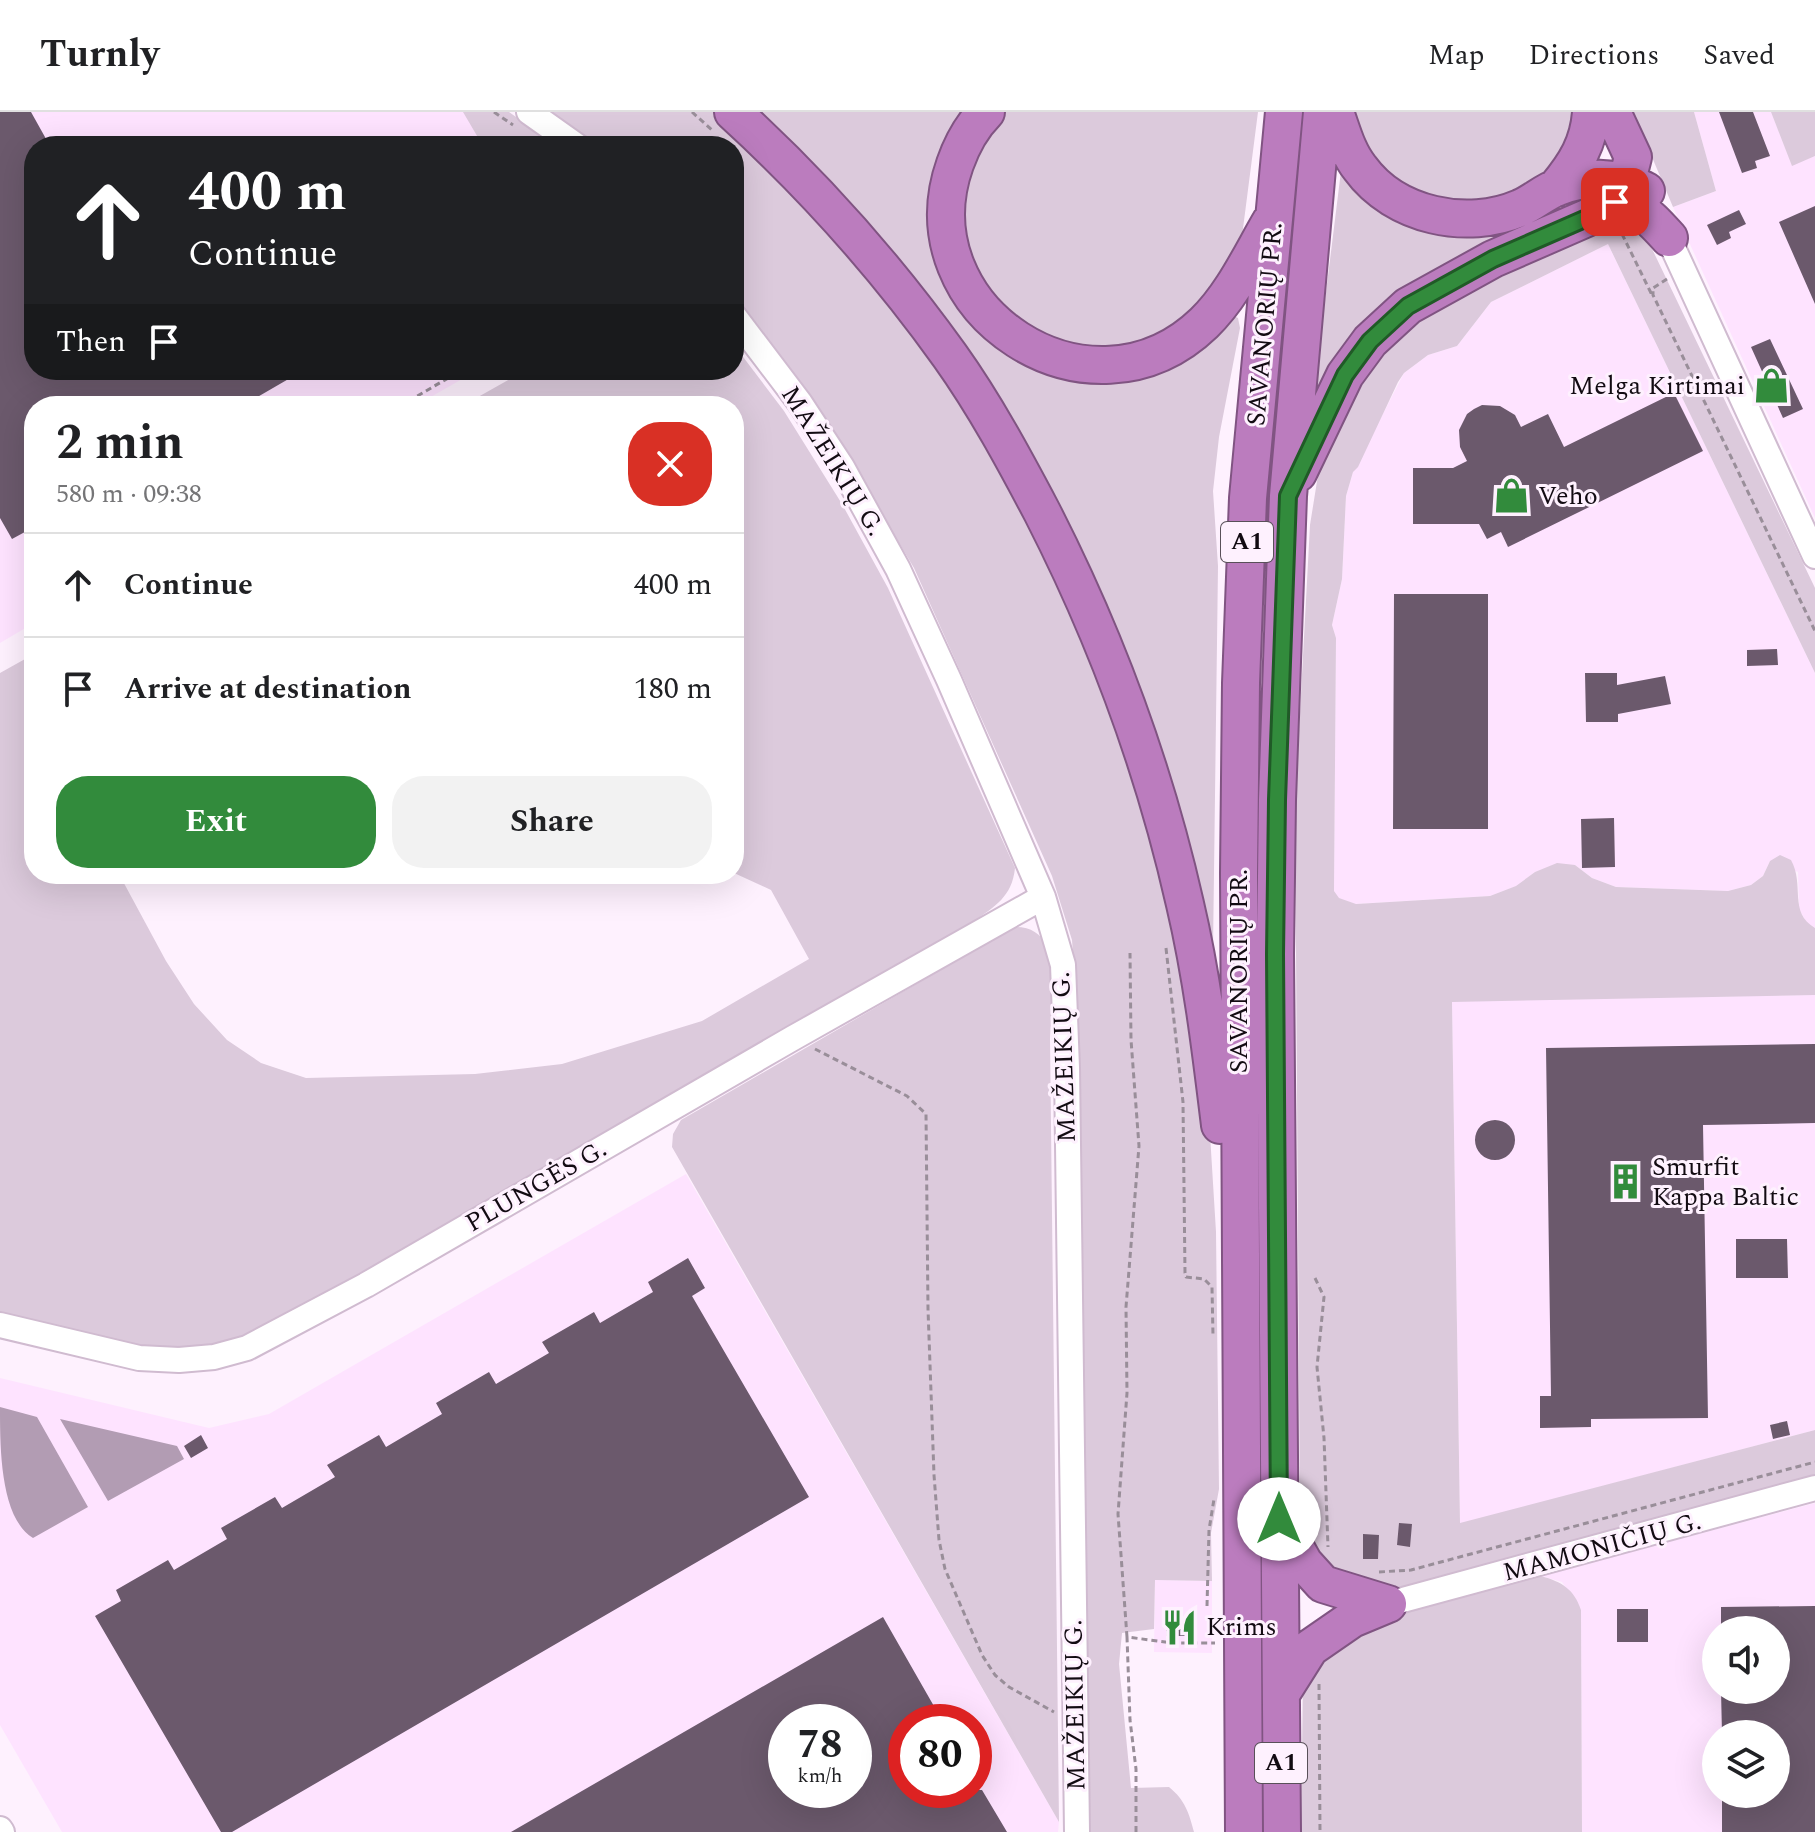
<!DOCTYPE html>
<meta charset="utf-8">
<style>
:root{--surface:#fff;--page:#f2f2f2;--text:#202124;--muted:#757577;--line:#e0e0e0;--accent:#328b3c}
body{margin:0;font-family:Spectral,serif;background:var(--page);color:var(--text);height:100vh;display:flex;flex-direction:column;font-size:30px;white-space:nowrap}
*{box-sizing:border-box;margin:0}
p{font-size:26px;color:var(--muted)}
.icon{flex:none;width:44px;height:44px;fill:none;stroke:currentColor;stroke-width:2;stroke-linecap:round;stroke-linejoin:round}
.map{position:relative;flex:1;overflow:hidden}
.side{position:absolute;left:24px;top:284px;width:720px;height:488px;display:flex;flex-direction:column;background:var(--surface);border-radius:32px;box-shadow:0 8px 32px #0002}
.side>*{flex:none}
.top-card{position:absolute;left:24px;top:24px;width:720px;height:244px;border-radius:32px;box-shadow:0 8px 32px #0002;background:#202124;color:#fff;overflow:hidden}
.tools{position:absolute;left:1702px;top:1504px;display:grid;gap:16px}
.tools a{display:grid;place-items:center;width:88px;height:88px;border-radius:50%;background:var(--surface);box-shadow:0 8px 32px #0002;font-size:40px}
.speed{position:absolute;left:768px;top:1592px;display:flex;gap:16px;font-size:40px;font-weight:700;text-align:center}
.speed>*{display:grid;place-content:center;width:104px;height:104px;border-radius:50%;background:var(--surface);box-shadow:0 8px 32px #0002;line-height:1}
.speed small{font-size:20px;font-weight:400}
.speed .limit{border:12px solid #d22;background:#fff;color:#111}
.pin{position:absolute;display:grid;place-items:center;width:68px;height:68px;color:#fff;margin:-34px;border-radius:16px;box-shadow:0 4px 12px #0006}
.me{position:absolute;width:88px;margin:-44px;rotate:0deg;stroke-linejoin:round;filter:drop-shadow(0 0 6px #0008)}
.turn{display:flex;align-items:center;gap:28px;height:168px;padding:0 32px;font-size:36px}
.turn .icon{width:104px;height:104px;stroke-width:2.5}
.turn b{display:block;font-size:56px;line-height:68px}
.then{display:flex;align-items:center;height:76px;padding:0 32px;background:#0003;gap:16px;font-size:30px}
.round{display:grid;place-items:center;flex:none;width:84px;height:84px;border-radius:32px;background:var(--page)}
.summary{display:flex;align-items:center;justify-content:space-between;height:136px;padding:0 32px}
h1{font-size:48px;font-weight:700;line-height:60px}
.primary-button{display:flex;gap:16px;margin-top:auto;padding:16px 32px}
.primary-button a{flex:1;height:92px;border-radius:32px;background:var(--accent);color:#fff;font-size:32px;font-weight:700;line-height:92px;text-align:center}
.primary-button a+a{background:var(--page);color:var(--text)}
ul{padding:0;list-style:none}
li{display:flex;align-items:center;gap:24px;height:104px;padding:0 32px;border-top:2px solid var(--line)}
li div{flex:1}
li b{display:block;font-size:30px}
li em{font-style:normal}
header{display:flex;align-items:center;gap:48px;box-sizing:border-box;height:112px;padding:0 40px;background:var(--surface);border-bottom:2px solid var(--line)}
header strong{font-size:38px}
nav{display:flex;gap:44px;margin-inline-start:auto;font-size:28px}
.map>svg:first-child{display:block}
.built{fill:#fee3ff;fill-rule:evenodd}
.green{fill:#dccadc}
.water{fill:#b29cb3}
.building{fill:#6b596c;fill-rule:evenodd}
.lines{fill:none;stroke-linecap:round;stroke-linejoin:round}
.minor-casing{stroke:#d0bbd0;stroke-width:28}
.highway-casing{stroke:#805482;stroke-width:40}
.path{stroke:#998e99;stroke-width:3;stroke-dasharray:6 4;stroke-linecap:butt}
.minor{stroke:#fff;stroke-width:24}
.highway{stroke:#bb7cbe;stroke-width:36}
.route-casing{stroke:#205a27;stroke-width:20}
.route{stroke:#328b3c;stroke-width:14}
.labels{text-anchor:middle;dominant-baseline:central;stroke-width:6;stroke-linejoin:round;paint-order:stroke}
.shield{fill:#fef1fe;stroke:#595059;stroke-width:2}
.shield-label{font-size:24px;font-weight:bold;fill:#120b12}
.street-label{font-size:26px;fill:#120b12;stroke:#fef1fe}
.poi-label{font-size:26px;fill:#120b12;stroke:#fef1fe;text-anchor:start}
</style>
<header>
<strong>Turnly</strong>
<nav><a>Map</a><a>Directions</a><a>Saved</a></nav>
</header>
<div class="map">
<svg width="1815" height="1720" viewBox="0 0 1815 1720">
<rect width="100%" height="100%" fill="#fef1fe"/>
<path class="built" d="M0,0H480L526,34H34V258H478L415,294H34V511L0,531Z
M1694,0H1771L1792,53L1815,44V406L1673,95L1716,79Z
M1608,132L1815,561V816L1807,811L1799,798L1798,760L1770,749L1763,764L1751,773L1728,779L1616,775L1592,766L1575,753L1535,760L1517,774L1490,784L1355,792L1338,786L1334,779L1336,526L1332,513L1342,467L1346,384L1353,360L1404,261L1428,243L1457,234L1491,190Z
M1815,883V1318L1460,1412L1452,889Z
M686,1062L1059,1710L1058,1720H62L0,1613V1266L209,1316L269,1302ZM786,1610H854V1678H786ZM906,1610H974V1678H906Z
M1815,1391V1720H1582L1581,1498L1562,1470L1541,1464ZM1716,1518H1776V1578H1716ZM1716,1622H1776V1682H1716Z
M1155,1468L1212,1469V1541L1154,1540Z"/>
<path class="green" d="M463,0H509L557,34H483Z
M546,0H721L913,210L1072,476L1166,747L1209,1006L1216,1120L1219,1377L1211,1421L1212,1469L1155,1468L1154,1517L1122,1521L1119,1552L1131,1676L1169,1675C1185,1688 1189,1701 1194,1720H1086L1078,913L1072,828L1052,764L914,456L841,333L734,189V34H590Z
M754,0H975L940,64L976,212L1014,245L1046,258L1230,202L1238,206L1240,216L1219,325L1213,379L1218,454L1213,837L1055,399Z
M997,0H1258L1241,132L1178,222L1110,245L1004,210L964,145L960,69Z
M1351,0H1572L1566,53L1473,100L1383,69Z
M1633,0H1694L1716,79L1673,95Z
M1771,0H1815V44L1792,54Z
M1341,59L1411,106L1578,79L1587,99L1464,153L1322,290L1313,285Z
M1606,106L1642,116L1815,476V561L1608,132L1491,190L1457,234L1428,243L1404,261L1398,270L1358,355L1353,360L1346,384L1342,467L1332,513L1336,526L1334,779L1339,786L1356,792L1490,784L1516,774L1535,760L1557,751L1575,753L1592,766L1616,775L1728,779L1751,773L1763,764L1770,749L1780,743L1791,748C1805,773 1788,800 1815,816V883L1452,890L1460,1411L1815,1318V1364L1385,1479L1329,1466L1300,1412L1295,694L1310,413L1323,332L1335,301L1400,212Z
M734,233L784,299L842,392L888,476L1015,756C1012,785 995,794 973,810L342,1177C312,1193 281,1214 249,1225C165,1253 82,1224 0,1205V561L34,542V762H119L166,849L194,892L227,928L261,951L306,966L475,962L562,952L702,909L809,847L771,778L734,761V294H462L526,258H734Z
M1015,815C1067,814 1051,892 1050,927L1059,1710L672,1035L673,1022L681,1008Z
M1541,1464C1562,1470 1574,1477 1581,1498L1582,1720H1301L1303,1563L1354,1514Z"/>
<path class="water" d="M0,1295L37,1305L88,1395L33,1426C0,1406 0,1335 0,1295Z
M60,1307L177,1334L184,1347L108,1389Z"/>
<path class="building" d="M0,0H31L50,34H34V258H304L242,294H34V415L12,427L0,406Z
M1719,0H1753L1770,44L1755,49L1757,56L1742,61Z
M1815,94V192L1779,110Z
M1739,98L1746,112L1729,120L1731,126L1717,133L1707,113Z
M1770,227L1803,297L1783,306L1751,235Z
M1674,281L1703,339L1508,435L1501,420L1487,427L1479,412H1413V356H1453L1467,349L1460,335L1459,318L1467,302L1474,297L1482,293L1500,294L1515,303L1521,315L1548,302L1564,335Z
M1394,482H1488V717H1393Z
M1777,537L1778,553L1747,554V538Z
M1585,561H1617V573L1665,564L1671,592L1618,602V610H1586Z
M1614,706L1615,755L1582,756L1581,707Z
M1815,932V1011L1703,1013L1708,1306L1591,1307V1315L1540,1316V1284H1551L1546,936Z
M1475 1028a20 20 0 1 1 40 0a20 20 0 1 1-40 0Z
M1736,1127H1787L1788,1166H1736Z
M688,1146L705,1176L692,1184L809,1385L232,1720H221L95,1504L121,1489L116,1478L168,1448L174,1458L227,1427L221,1416L275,1385L282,1396L335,1365L327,1353L379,1323L386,1335L442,1302L436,1291L489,1260L496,1272L549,1241L542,1230L594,1200L600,1211L653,1180L648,1170Z
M1787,1309L1790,1323L1773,1327L1770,1313Z
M201,1323L208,1336L191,1346L184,1334Z
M1399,1411L1412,1412L1410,1435L1397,1433Z
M1363,1422L1379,1423L1378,1447H1363Z
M1815,1494V1720H1722V1682H1776V1622H1722L1721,1578H1776V1518H1721V1495Z
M1617,1497H1648V1530H1617Z
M883,1505L943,1610H906V1678H982L1007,1720H511ZM786,1610H854V1678H786Z
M1166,1506H1193V1524H1166Z"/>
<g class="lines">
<defs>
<path id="minor" d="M529,0L577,34
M1662,112L1815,444
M734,204L800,291L842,355L898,457L949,568L1043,785L1063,853L1067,956L1077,1720
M0,1213L139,1246L179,1248L214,1245L247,1236L366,1173L793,926L1043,785
M1388,1492L1815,1376
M0,1717L2,1720"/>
<path id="highway" d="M733,0C813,73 887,156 950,244C985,293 1014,347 1042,400C1106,525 1154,655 1185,792C1202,864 1211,939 1220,1013
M986,0C971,15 962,32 955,52C903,199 1091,320 1204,211C1233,183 1251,143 1271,109
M1335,0C1342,19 1347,40 1360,56C1395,104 1467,119 1520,96C1533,91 1544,80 1558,75C1587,64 1619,63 1646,79
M1556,76C1576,52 1589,31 1591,0
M1603,100C1636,87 1648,103 1669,126
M1298,361L1345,263L1370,229L1408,194L1493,147L1596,102L1615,90L1624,81L1633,45L1612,0
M1280,1408L1304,1451L1323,1472L1388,1492
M1281,1582L1310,1536L1352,1507L1388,1492
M1244,1720L1239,761L1241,571L1248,386L1284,0
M1282,1720L1275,842L1277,688L1288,384L1322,0"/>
</defs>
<use href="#minor" class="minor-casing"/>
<use href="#highway" class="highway-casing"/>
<path class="path" d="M494,0L513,13
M692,0L713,19
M1622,122L1652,183
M1667,167L1653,176V183L1815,519
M400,294L462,258
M1166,836L1183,990L1185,1161L1186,1165L1204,1167L1212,1175L1213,1224
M815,937L907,984L926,1002L928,1197L934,1363L939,1428L945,1457L982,1543L995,1563L1009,1575L1054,1600
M1315,1166L1324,1185L1317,1255L1324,1326L1328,1435
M1379,1460L1411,1458L1815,1350
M1207,1494L1209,1418L1214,1387
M1127,1525L1118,1402L1127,1281L1126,1195L1139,1034L1131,928L1130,841
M1319,1572L1320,1720
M1136,1720V1657L1130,1608L1127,1525L1173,1531H1215"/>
<use href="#minor" class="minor"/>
<use href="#highway" class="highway"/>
</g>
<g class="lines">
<defs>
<path id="route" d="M1279,1407L1275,842L1277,688L1288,384L1345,263L1370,229L1408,194L1493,147L1596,102L1615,90"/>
</defs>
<use href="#route" class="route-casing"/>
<use href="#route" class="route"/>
</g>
<defs>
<symbol id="shop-bare" viewBox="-9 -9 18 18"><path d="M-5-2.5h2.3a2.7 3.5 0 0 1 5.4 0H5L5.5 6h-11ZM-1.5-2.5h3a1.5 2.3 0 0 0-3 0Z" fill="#328b3c" stroke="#fef1fe" stroke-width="2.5" paint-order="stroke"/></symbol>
<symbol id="building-bare" viewBox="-9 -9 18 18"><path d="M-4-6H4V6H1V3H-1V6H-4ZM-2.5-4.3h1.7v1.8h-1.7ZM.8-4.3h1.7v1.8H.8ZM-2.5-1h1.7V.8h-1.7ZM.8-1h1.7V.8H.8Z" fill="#328b3c" stroke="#fef1fe" stroke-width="2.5" paint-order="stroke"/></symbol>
<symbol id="restaurant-bare" viewBox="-9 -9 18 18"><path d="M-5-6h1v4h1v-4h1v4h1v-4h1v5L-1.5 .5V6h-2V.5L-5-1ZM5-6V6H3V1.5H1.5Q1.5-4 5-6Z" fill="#328b3c" stroke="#fef1fe" stroke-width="2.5" paint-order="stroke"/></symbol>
</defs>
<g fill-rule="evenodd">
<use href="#shop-bare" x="1746" y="248" width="51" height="51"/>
<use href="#shop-bare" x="1486" y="358" width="51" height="51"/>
<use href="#building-bare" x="1600" y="1044" width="51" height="51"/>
<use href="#restaurant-bare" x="1154" y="1490" width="51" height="51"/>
</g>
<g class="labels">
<g class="shield">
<rect x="1221" y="410" width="52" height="40" rx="6"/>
<rect x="1255" y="1631" width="52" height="40" rx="6"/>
</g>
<g class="shield-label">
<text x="1247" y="430">A1</text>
<text x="1281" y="1651">A1</text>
</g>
<g class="street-label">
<text transform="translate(1265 212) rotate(-85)">SAVANORIŲ PR.</text>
<text transform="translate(833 349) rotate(58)">MAŽEIKIŲ G.</text>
<text transform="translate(1239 859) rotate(-90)">SAVANORIŲ PR.</text>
<text transform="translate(1064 945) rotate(-92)">MAŽEIKIŲ G.</text>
<text transform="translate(536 1074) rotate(-30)">PLUNGĖS G.</text>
<text transform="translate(1602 1435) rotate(-15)">MAMONIČIŲ G.</text>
<text transform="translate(1075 1593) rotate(-91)">MAŽEIKIŲ G.</text>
</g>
<g class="poi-label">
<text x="1745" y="274" text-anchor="end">Melga Kirtimai</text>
<text x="1538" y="384">Veho</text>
<text x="1652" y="1055">Smurfit<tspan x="1652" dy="30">Kappa Baltic</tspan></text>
<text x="1206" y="1515">Krims</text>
</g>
</g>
</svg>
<div class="tools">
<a><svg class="icon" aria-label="sound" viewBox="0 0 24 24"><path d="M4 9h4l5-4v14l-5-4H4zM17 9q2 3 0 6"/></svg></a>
<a><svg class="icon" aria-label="layers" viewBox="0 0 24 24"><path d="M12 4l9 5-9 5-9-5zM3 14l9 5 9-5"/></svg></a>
</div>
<div class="speed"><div>78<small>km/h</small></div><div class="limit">80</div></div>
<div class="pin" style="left:1615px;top:90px;background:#d93025"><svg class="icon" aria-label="arrive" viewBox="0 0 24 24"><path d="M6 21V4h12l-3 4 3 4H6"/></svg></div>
<svg class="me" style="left:1279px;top:1407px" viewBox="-20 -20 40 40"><circle r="19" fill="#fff"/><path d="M0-13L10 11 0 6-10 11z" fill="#328b3c"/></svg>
<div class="top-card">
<div class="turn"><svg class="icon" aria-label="ahead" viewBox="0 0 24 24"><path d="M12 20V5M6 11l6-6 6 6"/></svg><div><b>400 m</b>Continue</div></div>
<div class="then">Then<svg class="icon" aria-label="arrive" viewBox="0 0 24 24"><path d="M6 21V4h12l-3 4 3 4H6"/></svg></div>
</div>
<section class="side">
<div class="summary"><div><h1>2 min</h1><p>580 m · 09:38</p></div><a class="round" style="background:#d93025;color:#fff"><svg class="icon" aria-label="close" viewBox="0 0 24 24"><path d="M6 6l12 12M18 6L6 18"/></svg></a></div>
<ul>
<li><svg class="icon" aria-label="ahead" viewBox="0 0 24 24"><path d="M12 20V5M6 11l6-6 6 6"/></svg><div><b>Continue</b></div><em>400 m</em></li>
<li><svg class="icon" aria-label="arrive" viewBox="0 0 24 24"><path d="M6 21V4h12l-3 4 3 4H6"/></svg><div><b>Arrive at destination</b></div><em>180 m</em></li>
</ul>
<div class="primary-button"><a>Exit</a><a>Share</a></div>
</section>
</div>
